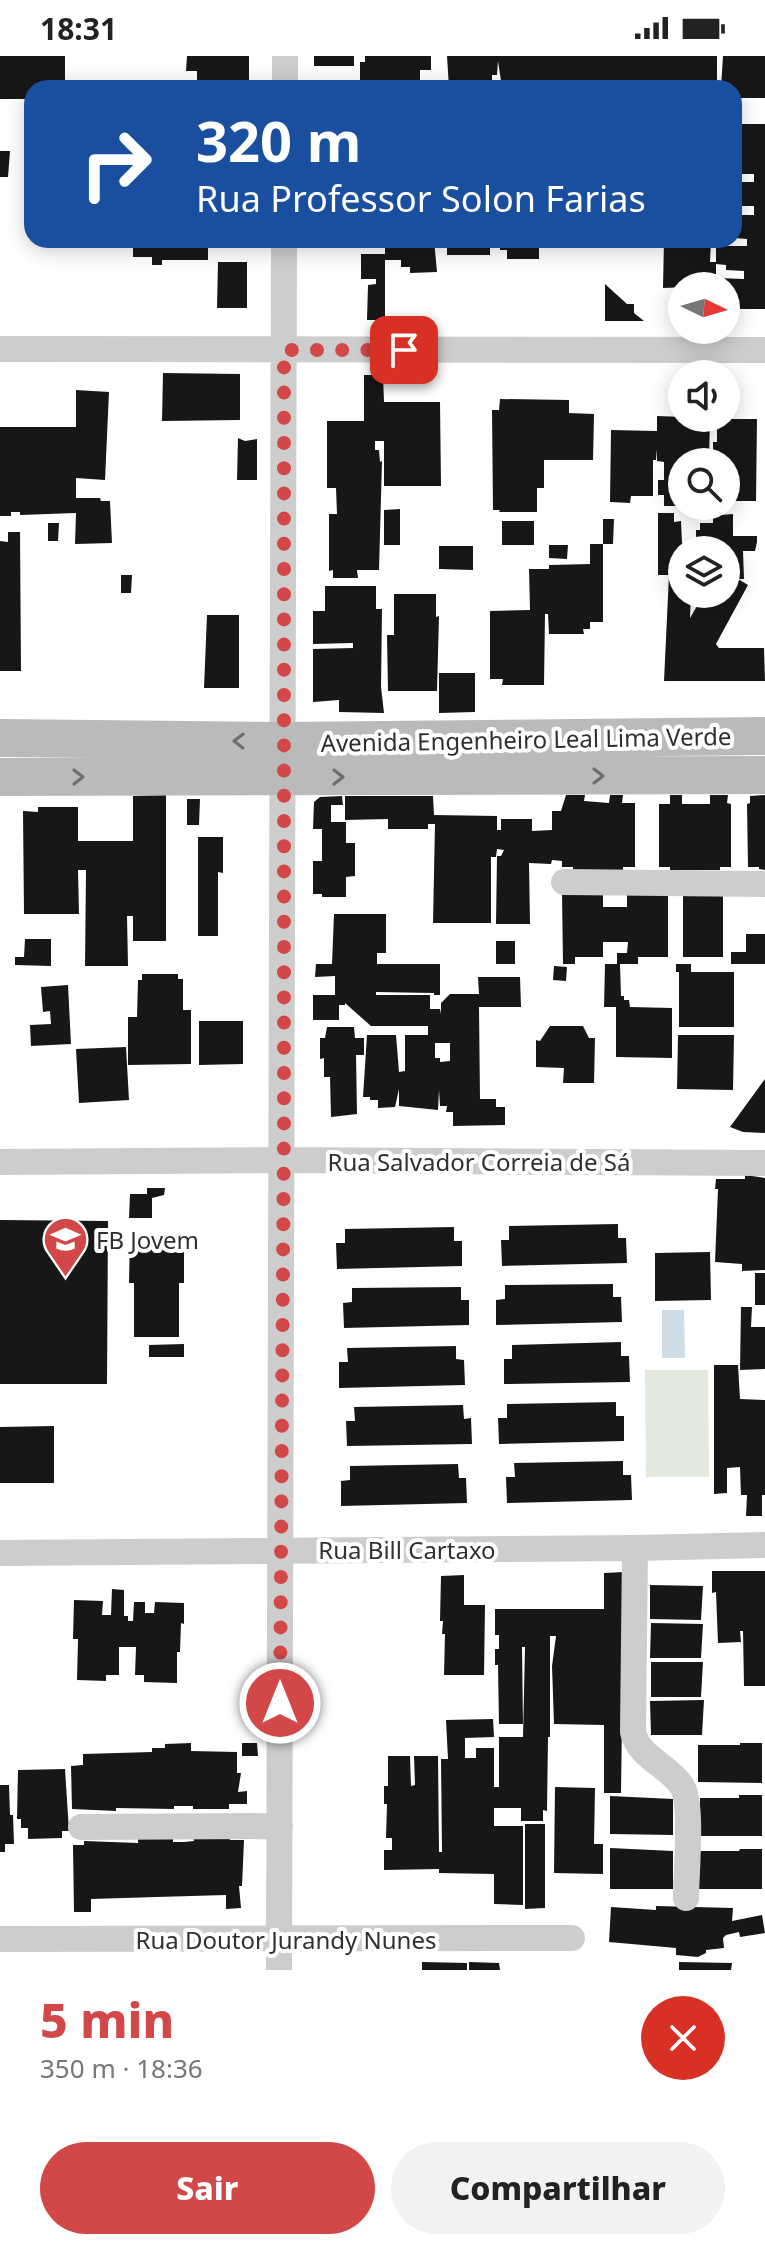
<!DOCTYPE html>
<html lang="pt">
<meta charset="utf-8">
<style>
:root{--surface:#fff;--page:#f2f2f2;--text:#222;--muted:#767676;--accent:#d24849}
body{margin:0;font-family:"Noto Sans",sans-serif;background:var(--page);color:var(--text);height:100vh;display:flex;flex-direction:column;font-size:30px;white-space:nowrap}
*{box-sizing:border-box;margin:0}
p{font-size:26px;color:var(--muted)}
.icon{flex:none;width:44px;height:44px;fill:none;stroke:currentColor;stroke-width:2;stroke-linecap:round;stroke-linejoin:round}
.map{position:relative;height:1914px;overflow:hidden}
.sheet{display:flex;flex-direction:column;background:var(--surface);flex:1}
.sheet>*{flex:none}
.guide{position:absolute;left:24px;top:24px;width:718px;height:168px;border-radius:24px;box-shadow:0 4px 20px #0003;background:#1a4fa0;color:#fff;overflow:hidden}
.needle{width:52px;rotate:95deg}
.controls{position:absolute;left:668px;top:216px;display:grid;gap:16px}
.controls a{display:grid;place-items:center;width:72px;height:72px;border-radius:50%;background:var(--surface);box-shadow:0 4px 20px #0003;font-size:40px}
.pin{position:absolute;display:grid;place-items:center;width:68px;height:68px;color:#fff;margin:-34px;border-radius:16px;box-shadow:0 4px 12px #0006}
.me{position:absolute;width:88px;margin:-44px;rotate:0deg;stroke-linejoin:round;filter:drop-shadow(0 0 6px #0008)}
.turn{display:flex;align-items:center;gap:28px;height:168px;padding:0 40px;font-size:36px}
.turn .icon{width:104px;height:104px;stroke-width:2.5}
.turn b{display:block;font-size:56px;line-height:68px}
.round{display:grid;place-items:center;flex:none;width:84px;height:84px;border-radius:42px;background:var(--page)}
.overview{display:flex;align-items:center;justify-content:space-between;height:136px;padding:0 40px}
h1{font-size:48px;font-weight:800;line-height:60px;color:var(--accent)}
.primary-button{display:flex;gap:16px;margin-top:auto;padding:16px 40px}
.primary-button a{flex:1;height:92px;border-radius:48px;background:var(--accent);color:#fff;font-size:32px;font-weight:800;line-height:92px;text-align:center}
.primary-button a+a{background:var(--page);color:var(--text)}
.status{display:flex;justify-content:space-between;align-items:center;height:56px;padding:0 40px;background:var(--surface);direction:ltr}
.status svg{height:22px;fill:currentColor}
.map>svg:first-child{display:block}
.green{fill:#e3e9dd}
.water{fill:#cfdde9}
.building{fill:#171717;fill-rule:evenodd}
.lines{fill:none;stroke-linecap:round;stroke-linejoin:round}
.minor{stroke:#cdcdcd;stroke-width:26}
.secondary{stroke:#bababa;stroke-width:38}
.oneway{stroke:#6e6e6e}
.route{stroke:#d24849;stroke-width:14;stroke-dasharray:0 25.2}
.labels{text-anchor:middle;dominant-baseline:central;stroke-width:8;stroke-linejoin:round;paint-order:stroke}
.street-label{font-size:24px;fill:#303030;stroke:#fff}
.poi-label{font-size:24px;fill:#303030;stroke:#fff;text-anchor:start}
</style>
<div class="status"><b>18:31</b><svg viewBox="0 0 49 12"><path d="M0 12V9h3v3zM5 12V6h3v6zM10 12V3h3v9zM15 12V0h3v12zM26 1h20v11H26zM47 4h2v5h-2z"/></svg></div>
<div class="map">
<svg width="765" height="1914" viewBox="0 0 765 1914">
<rect width="100%" height="100%" fill="#fff"/>
<path class="green" d="M645,1314H708L709,1421H646Z"/>
<path class="water" d="M662,1254H684L685,1302H662Z"/>
<path class="building" d="M0,0H65V32H32V43H0Z
M187,0H249V32H197V15H186Z
M314,0H354V10H314Z
M365,0H431V14H420V28L406,27V31L360,30V6H365Z
M447,0H717V32H629V29H584V32H541V26L501,25L498,5L497,19H492V32H449Z
M723,0H765V42H734V32H721Z
M734,68H765V253H727L726,230H716V227H712V230L663,232L664,184H711L710,206H716V190H747V183L734,182L735,159H754V150H734V126H754V118H734ZM716,208L726,209V214L744,215V223L716,222Z
M0,95H10L8,121H0Z
M133,184H208V204H162V209H152V201H133Z
M343,184H434L437,216L410,217V211H401V204H385V264H367L368,229L376,228V223H361V198H385V188H343Z
M439,184H490V199H447V191H439Z
M500,184H547V189H539V203H507V194H500Z
M562,184H595V192L562,191Z
M218,206H247V252H217Z
M605,228L627,248H634V257L644,265H605Z
M163,317L240,318V364L162,365Z
M364,319H383L384,346H440L441,430H384V385H375V394H379L380,406L382,405L379,514H357L358,522H333V514L329,515V458H337L336,432H327V365H364Z
M76,334L109,336L105,424L76,422V442H100L101,445H110L112,487L75,488L76,457L20,459V456H11V460H0V371H76Z
M500,343L569,344V357L594,358L593,404H544V432H537V456H499L500,454H493L492,354H499Z
M657,360L710,362L709,405L682,406V450H664V439H658V424H664V406L657,405V393L656,404H653V440H631L630,447L610,446L611,374L657,375Z
M717,363H757L756,445H726V406H713V386H717Z
M238,382L245,385L257,383V424H237Z
M713,450H722L721,459L733,458V480H757V486L755,495H743L744,523H738L748,529L716,588L719,592H764L765,625H664L669,519H658V457H674V466L681,465L682,487H696V474H700V467H713ZM711,487H718V494H726V538H704L690,562L691,538H682V494H711Z
M400,453V489H384V454Z
M603,463H614L613,488H603Z
M502,465H534V489H502Z
M48,467H59L58,485H48Z
M8,476H20L21,615H0V485L8,486Z
M590,488H603V566H590V573H583L584,578H549L548,558H545L544,629H502L503,623H490V555L530,554L529,513H549V509L590,508Z
M549,489H568L567,503L549,502Z
M439,490H473V514L439,513Z
M121,519H132L131,537H121Z
M325,530H376V553H382L381,631L384,657L339,656V644L313,646V593L353,592V587L313,588V555H325Z
M394,538H436V561L439,560L437,635H388L387,579H394Z
M207,559H239V632H204Z
M439,617H475V656L439,657Z
M166,739V885H133V860H127L128,910H85L86,814H78L79,858H24L23,755L38,756V751H78V785H133V740Z
M566,739H585L584,745L609,747L610,739H623L622,747H635V811H623V814H573V811H562V805L552,804L551,808L529,807L530,868H496L497,800H501L504,794L497,793L496,801H491V867H433L435,768H428V773H388V763L345,764V740H433L434,759L497,760V774H501V763H532V775L552,774V755H561Z
M670,739H682V748H710V739H728L727,747L731,748V811H720V814H670V811H659V748H670Z
M765,739V814L759,813V811H748L747,748L750,747V740Z
M342,740L343,749H331V766H346V787H355V820L346,821V841H322V838H313V805H322V773H313L314,746L320,741Z
M187,743H200L199,769H187Z
M198,781H223V817L218,816V880H198Z
M723,834V901H683V837Z
M603,835V851H627V837L668,835V901H638V908H620L621,940H624V944H629L630,951L672,952V1002L616,1001V951H604L605,908H617V897H627L628,886H603V901H575V908H563L562,837Z
M334,858H386V897H377V908H440V939H434V937L376,936V939H430V953H440L441,958V947L450,938H479L478,921H520L521,951H479L480,1043H496V1051H505V1069L453,1070V1056H446L447,1050H440L439,1034L438,1054L399,1050V1033L395,1051L378,1052V1044H370V1041H363L367,979H396L399,1016L405,1015V979H428V970H371L345,947V949H339V964H313V939H335V920L315,921L316,908H332ZM435,987H450V1005L440,1006V1002H435Z
M746,878H765V908H731V896H746Z
M25,883H51V910L15,909V901H24Z
M496,885H515V908H496Z
M676,908H691V916H734V971H679V916H676Z
M554,910L567,911L566,925L553,924Z
M142,918H178V923H183V954H191V1008L128,1009V961H137L138,924H142Z
M68,929L71,988L31,990L30,969L51,968L50,955L43,956L41,931Z
M199,965H243V1008L199,1009Z
M550,970H583L589,982H595L594,1027H563L564,1012L536,1011V984L540,985Z
M327,971H354L355,982H364V999H356L357,1058L331,1061L330,1021H324V1002L320,1003V982H325Z
M678,979H734L733,1034L677,1033Z
M126,991L129,1044L79,1047L76,993Z
M765,1023V1077L743,1076L730,1071Z
M745,1119L765,1122V1214L742,1215V1208L715,1206L718,1133H715L716,1123H745Z
M147,1132H165L164,1139L152,1142V1162H129L130,1138H147Z
M0,1164L108,1165L107,1328H0Z
M618,1168V1182H626L627,1207L502,1210L501,1184H509V1170Z
M454,1171V1185H462V1210L337,1213L336,1187H345V1173Z
M130,1179H184V1227H179V1281H134V1227H129Z
M710,1196L711,1244L655,1245V1197Z
M755,1217H765V1249H755Z
M613,1228V1241H621L622,1266L496,1269V1244L505,1243V1229Z
M461,1231V1244H469V1269L344,1272L343,1247L352,1246V1232Z
M741,1251H752L751,1271H765V1313L740,1314Z
M621,1286V1300H629L630,1326L504,1328V1303H512V1289Z
M184,1288V1301H149V1289Z
M456,1290V1303L464,1304L465,1329L339,1332V1306H348L347,1292Z
M714,1309H738L740,1343L765,1344V1439H762V1460H746L747,1439H741L740,1411L727,1412V1437L714,1438Z
M616,1346V1360H624V1385L499,1388L498,1362H507V1348Z
M463,1349L464,1363L471,1362L472,1388L347,1390L346,1365H355L354,1351Z
M54,1370V1427H0V1371Z
M623,1405V1419H631L632,1444L507,1447L506,1421H515L514,1407Z
M458,1408L459,1422H466L467,1447L341,1450V1425L350,1424V1410Z
M712,1515H765V1630H744L743,1575H740L741,1586L718,1587L716,1536L712,1537Z
M624,1516L621,1737H604V1669L554,1668L552,1610L556,1580H550V1681H548L547,1755L543,1754V1765H521V1752H494V1770H523V1849L494,1848V1818L439,1817V1813L384,1814V1794H392V1782H386L387,1748H384V1730H388V1700H410L411,1730L415,1729L414,1700H438L439,1796H442L441,1703H448L446,1664L493,1663L494,1681L465,1682V1702H476V1692H494V1731H499V1681H523L525,1591H522L523,1668H499L498,1609H495V1593H499V1579H495V1553H604V1517Z
M464,1519V1549H485L484,1619H444L445,1578H442L443,1565H440L441,1520Z
M650,1529L703,1530L701,1564L650,1563Z
M112,1533L124,1534V1560H128V1565H133L134,1546H145V1557H154L155,1546L184,1547V1568L181,1567L180,1596H177V1627L144,1626V1619H135L136,1591H119V1619H106V1625L77,1624L78,1583H73L74,1544L103,1545L102,1559H111Z
M651,1567L703,1568L701,1602H650Z
M651,1606H703L701,1641H651Z
M704,1644L702,1679H651L650,1645Z
M191,1687V1695L237,1696V1717H241L238,1736L247,1735V1748H229V1753H193V1750H174V1753L116,1752V1755L72,1753L71,1710L83,1709V1698L152,1696V1692H165V1688Z
M242,1687H257L258,1700H242Z
M740,1687H762V1727L698,1726V1689H740Z
M65,1713L69,1775H62V1782L28,1783V1772H21V1763H17L18,1714Z
M0,1729H9L10,1759H13L14,1788H5V1796H0Z
M555,1731L595,1732L594,1788H603V1818L554,1817Z
M739,1739H762V1780H700V1742H739Z
M610,1740L673,1743V1779L610,1778Z
M525,1768H545V1852L525,1853Z
M229,1781L230,1784H244L242,1830H239L241,1852L226,1853V1839L157,1841L91,1843V1856H74L73,1789H84V1785L138,1787V1783L173,1782V1786H184L194,1785L193,1782Z
M610,1792L673,1795V1833H610Z
M740,1793H762V1833H699L698,1795H739Z
M656,1850L733,1852L732,1865L762,1859L765,1877L740,1881L739,1876L726,1879L723,1882L724,1892L706,1894V1897L698,1901L676,1899V1892L609,1886L611,1851L656,1854Z
M422,1906L467,1907V1914H422Z
M469,1906L499,1907L500,1914H469Z
M679,1906L732,1907L731,1914H679Z"/>
<g class="lines">
<path class="minor" d="M285,32V0
M0,293L765,294
M564,826L765,828
M0,1106L283,1104L765,1107
M635,1492L633,1676C639,1702 668,1709 682,1730C693,1747 686,1819 686,1842
M0,1497L635,1492L765,1489
M81,1771L280,1770
M0,1883L572,1882
M279,1914L284,184"/>
<path class="secondary" d="M0,682L283,685L765,680
M0,721L765,719"/>
</g>
<defs><path id="oneway-chevron" d="M-2-3.5L2.5 0L-2 3.5" fill="none" stroke-width="1.6" stroke-linecap="round" stroke-linejoin="round" transform="scale(2)"/></defs>
<g class="oneway">
<use href="#oneway-chevron" transform="translate(239 685) rotate(-179)"/>
<use href="#oneway-chevron" transform="translate(598 720)"/>
<use href="#oneway-chevron" transform="translate(78 721)"/>
<use href="#oneway-chevron" transform="translate(338 721)"/>
</g>
<g class="lines">
<path class="route" d="M280,1647L284,1072V294H404"/>
</g>
<defs>
<symbol id="school-pin" viewBox="-11 -11 22 30"><path d="M0 17L-7.5 6A9.5 9.5 0 1 1 7.5 6Z" fill="#d24849" stroke="#fff"/><path d="M0-5L7-2L0 1L-7-2ZM-4 1L0 2.5L4 1V4Q0 6-4 4Z" fill="#fff"/></symbol>
</defs>
<g fill-rule="evenodd">
<use href="#school-pin" x="40" y="1158" width="51" height="69"/>
</g>
<g class="labels">
<g class="street-label">
<text transform="translate(526 683) rotate(-1)">Avenida Engenheiro Leal Lima Verde</text>
<text x="479" y="1105">Rua Salvador Correia de Sá</text>
<text x="407" y="1493">Rua Bill Cartaxo</text>
<text x="286" y="1883">Rua Doutor Jurandy Nunes</text>
</g>
<g class="poi-label">
<text x="96" y="1183">FB Jovem</text>
</g>
</g>
</svg>
<div class="controls">
<a><svg class="needle" viewBox="-14 -14 28 28"><path d="M0-13l5 13h-10z" fill="#e53935"/><path d="M0 13l5-13h-10z" fill="#767676"/></svg></a>
<a><svg class="icon" aria-label="sound" viewBox="0 0 24 24"><path d="M4 9h4l5-4v14l-5-4H4zM17 9q2 3 0 6"/></svg></a>
<a><svg class="icon" aria-label="search" viewBox="0 0 24 24"><circle cx="10" cy="10" r="6"/><path d="M15 15l6 6"/></svg></a>
<a><svg class="icon" aria-label="layers" viewBox="0 0 24 24"><path d="M12 4l9 5-9 5-9-5zM3 14l9 5 9-5"/></svg></a>
</div>
<div class="pin" style="left:404px;top:294px;background:#d93025"><svg class="icon" aria-label="arrive" viewBox="0 0 24 24"><path d="M6 21V4h12l-3 4 3 4H6"/></svg></div>
<svg class="me" style="left:280px;top:1647px" viewBox="-20 -20 40 40"><circle r="17" fill="#d24849" stroke="#fff" stroke-width="3"/><path d="M0-11L8 9 0 5-8 9z" fill="#fff"/></svg>
<div class="guide">
<div class="turn"><svg class="icon" aria-label="right" viewBox="0 0 24 24"><path d="M7 20v-9h11M14 6l5 5-5 5"/></svg><div><b>320 m</b>Rua Professor Solon Farias</div></div>
</div>
</div>
<section class="sheet">
<div class="overview"><div><h1>5 min</h1><p>350 m · 18:36</p></div><a class="round" style="background:#d93025;color:#fff"><svg class="icon" aria-label="close" viewBox="0 0 24 24"><path d="M6 6l12 12M18 6L6 18"/></svg></a></div>
<div class="primary-button"><a>Sair</a><a>Compartilhar</a></div>
</section>
